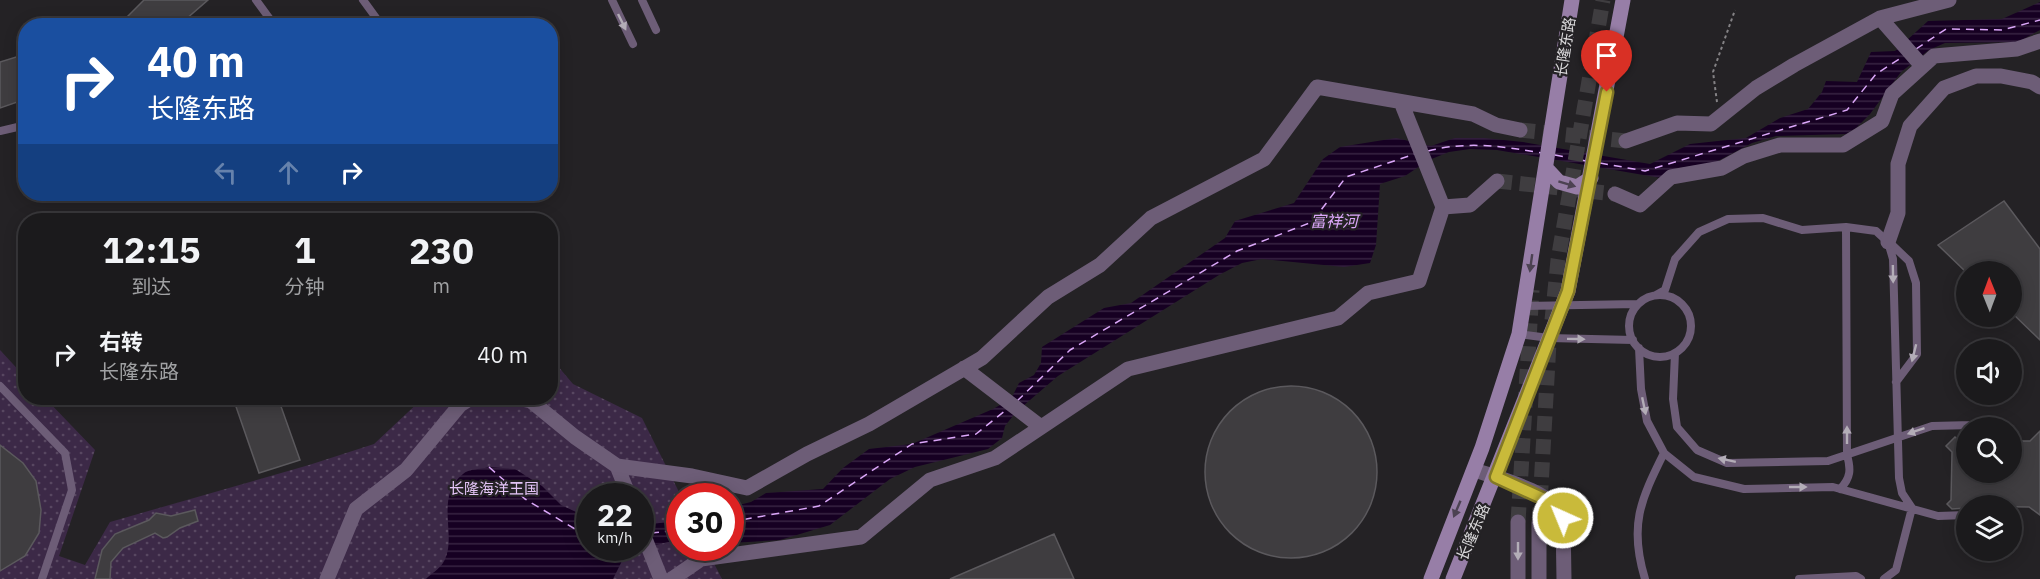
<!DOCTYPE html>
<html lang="zh">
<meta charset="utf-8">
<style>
:root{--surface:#1b1a1c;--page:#242325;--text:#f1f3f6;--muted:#a0a1a3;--line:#39383b}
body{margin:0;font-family:"IBM Plex Sans","Noto Sans SC",sans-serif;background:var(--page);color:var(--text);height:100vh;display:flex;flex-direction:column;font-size:22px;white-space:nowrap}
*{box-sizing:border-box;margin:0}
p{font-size:20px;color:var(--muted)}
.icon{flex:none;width:33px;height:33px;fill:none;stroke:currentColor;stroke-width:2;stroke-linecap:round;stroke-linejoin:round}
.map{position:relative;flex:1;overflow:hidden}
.sheet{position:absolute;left:18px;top:213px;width:540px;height:192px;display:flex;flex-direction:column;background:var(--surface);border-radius:24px;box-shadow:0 3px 15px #0003,0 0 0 2px var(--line)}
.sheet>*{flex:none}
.top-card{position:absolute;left:18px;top:18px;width:540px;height:183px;border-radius:24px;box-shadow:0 3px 15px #0003,0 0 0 2px var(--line);background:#1a4fa0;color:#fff;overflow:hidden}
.needle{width:39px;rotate:359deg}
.controls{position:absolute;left:1956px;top:261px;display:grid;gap:12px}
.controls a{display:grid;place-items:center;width:66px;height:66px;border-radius:50%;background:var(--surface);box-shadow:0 3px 15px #0003,0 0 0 2px var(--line);font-size:30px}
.speed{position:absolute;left:576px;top:483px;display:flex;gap:12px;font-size:30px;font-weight:700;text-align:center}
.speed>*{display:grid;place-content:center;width:78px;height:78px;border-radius:50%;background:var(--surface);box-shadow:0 3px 15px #0003,0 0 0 2px var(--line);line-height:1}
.speed small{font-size:15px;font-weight:400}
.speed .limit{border:9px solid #d22;background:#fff;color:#111}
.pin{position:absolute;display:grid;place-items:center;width:51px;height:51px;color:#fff;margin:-62px -26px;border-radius:50% 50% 50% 0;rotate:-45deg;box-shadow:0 0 6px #0007}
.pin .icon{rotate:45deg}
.me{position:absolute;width:66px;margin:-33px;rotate:316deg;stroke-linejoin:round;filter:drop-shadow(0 0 4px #0008)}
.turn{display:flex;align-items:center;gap:21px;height:126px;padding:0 30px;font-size:27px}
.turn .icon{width:78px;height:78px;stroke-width:2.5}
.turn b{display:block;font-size:42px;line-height:51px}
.lanes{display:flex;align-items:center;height:57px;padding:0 30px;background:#0003;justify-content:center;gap:30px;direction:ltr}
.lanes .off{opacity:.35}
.eta{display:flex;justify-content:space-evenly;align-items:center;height:102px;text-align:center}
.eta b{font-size:36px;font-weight:700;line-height:42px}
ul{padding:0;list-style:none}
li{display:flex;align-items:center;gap:18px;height:78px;padding:0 30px}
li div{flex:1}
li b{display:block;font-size:22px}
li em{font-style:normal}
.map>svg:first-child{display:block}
.park{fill:url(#park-dots);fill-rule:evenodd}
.water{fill:url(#water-rules)}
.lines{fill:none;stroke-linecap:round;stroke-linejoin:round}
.ferry{stroke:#dba7f9;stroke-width:1.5;stroke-dasharray:8 6;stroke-linecap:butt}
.building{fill:#3f3d40;stroke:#5b595d;stroke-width:1.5}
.street-tunnel{stroke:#3f3d40;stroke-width:15;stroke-dasharray:15 8;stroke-linecap:butt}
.path{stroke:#848285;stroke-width:2;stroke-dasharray:3 3;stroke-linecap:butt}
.lane{stroke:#6d5d77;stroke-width:8}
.street{stroke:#6d5d77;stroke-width:15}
.secondary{stroke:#977ea7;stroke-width:15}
.oneway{fill:#b3adb7}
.oneway2{fill:#4c4252}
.route-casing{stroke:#837926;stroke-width:15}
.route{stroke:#c9ba3a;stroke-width:10}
.labels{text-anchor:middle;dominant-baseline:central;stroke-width:4.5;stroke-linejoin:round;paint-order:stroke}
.street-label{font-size:15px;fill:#d9d8da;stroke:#242225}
.park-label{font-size:15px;fill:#e3c4f6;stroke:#242225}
.water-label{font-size:16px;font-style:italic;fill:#dba7f9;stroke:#242225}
</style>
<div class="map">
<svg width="2040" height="579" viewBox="0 0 2040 579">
<defs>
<pattern id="park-dots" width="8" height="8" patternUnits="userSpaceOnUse" patternTransform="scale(1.5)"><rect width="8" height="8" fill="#3c2947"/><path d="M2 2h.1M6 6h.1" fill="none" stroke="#584761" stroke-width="1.8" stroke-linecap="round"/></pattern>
<pattern id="water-rules" width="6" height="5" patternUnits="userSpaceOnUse" patternTransform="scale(1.5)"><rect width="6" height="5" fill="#160022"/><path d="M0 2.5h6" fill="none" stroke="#372442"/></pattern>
</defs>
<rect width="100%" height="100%" fill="#242225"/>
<path class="park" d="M0,350L25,377L26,398H45L95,450L59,556L85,565L110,522L309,465L374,444L423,398H550L551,358L573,384L642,418L681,496L680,548H706L722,579H0ZM590,496H640V548H590Z"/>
<path class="water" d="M2040,2V30L2018,42L1945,43L1929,50L1901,72L1870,114L1856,128L1846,134L1776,136L1752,143L1716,162L1674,169L1661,178L1497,150L1470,149L1449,152L1429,160L1405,176L1380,184L1376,245L1370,263L1344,267L1262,259L1242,263L1219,275L1058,376L1016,412L1005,426L1002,438L988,449L915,467L890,479L830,525L780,540L731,543V507L751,502L766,493L823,489L843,468L869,449L912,444L993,409L1011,399L1019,383L1034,375L1041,363L1042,347L1104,308L1131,303L1225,238L1235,221L1294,203L1323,159L1340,147L1396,138L1431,146L1455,138H1484L1523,142L1650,164L1690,144L1746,138L1780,118L1808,109L1822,92L1826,81L1857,82L1871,52L1895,51L1928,21L2002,19Z
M489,467L515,469L542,486L561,505L589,518L590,548H640L641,525L679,521V542H668L626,553L613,579H426C431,574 439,569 443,563C459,538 433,498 463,474C468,469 482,469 489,467Z"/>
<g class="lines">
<path class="ferry" d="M1916,49L1946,29L2002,30L2040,20
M1428,151C1467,141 1502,146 1542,153
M1555,155L1586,161
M1600,163L1645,171L1847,110L1876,74L1904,56
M1017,401L1070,350L1237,251L1312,222L1346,177L1415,154
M489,467L525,499L590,538
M730,522L819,506L912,444L976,434L1006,410
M651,533L680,530"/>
</g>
<path class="building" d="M144,0H208L178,26H118Z
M26,54V99L0,108V62Z
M2004,201L2040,249V340L2012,313V272H1966L1938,245Z
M1205 472a86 86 0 1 1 172 0a86 86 0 1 1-172 0Z
M233,398H278L300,460L259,473Z
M2040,431V515L2029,507L1966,506V508L1952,509L1947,504L1951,500L1952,452L1946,446L1955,437L1962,443H1966V472H2012V441H2030Z
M0,445L23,463L36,481L41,510L39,533L25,556L0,571Z
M195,510L198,521L180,528L167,537L163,538L155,533L123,548L111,562L110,579H95L102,550L115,534L149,520L156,513L171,516Z
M1054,534L1074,579H950Z"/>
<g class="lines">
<path class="street-tunnel" d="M1520,130L1626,141
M1497,181L1615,194
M1552,320L1558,260L1603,0
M1518,522L1532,290
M1539,523L1549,343"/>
<path class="path" d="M1717,102L1713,72L1735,10"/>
<path class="lane" d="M256,0L275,26
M363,0L382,26
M612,0L633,44
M642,0L656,30
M0,131L26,125
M1889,242L1909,261L1916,283L1917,354L1896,382
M1656,295L1665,290L1675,259L1699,232L1728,219L1763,218L1802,230L1846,227L1876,231L1888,242L1893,259L1899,478L1902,493L1912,508L1896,570L1884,579
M1629 326a31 31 0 1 1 62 0a31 31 0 1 1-62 0Z
M1525,306L1637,304
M1519,334L1549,338L1633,340
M1639,348L1641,389L1647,421L1664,453L1694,477L1744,489L1833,487L1938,516L1966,515
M1675,353L1673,399L1677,427L1697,450L1727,463L1828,461L1932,426L1972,425V428
M0,386L65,453L72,490L42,579
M1972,425L1994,426
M1840,489C1851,478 1851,469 1847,455L1846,227
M1645,579C1629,526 1640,501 1664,453
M1799,579L1856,576L1861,579"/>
<path class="street" d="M1880,18L1922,66
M1401,102L1443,207
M1626,141L1677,123L1711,124L1756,88L1794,65L1880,18L1949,0
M1615,194L1640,205L1671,177L1722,168L1744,156L1780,145H1843L1882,121L1892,94L1934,56L2017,49L2040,41
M1888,242L1898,213V164L1910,126L1944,88L1976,76H2001L2032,82L2040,87
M964,368L1041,427
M518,398L531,401L575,437L617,466L692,476L747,488L807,454L869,424L982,358L1048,297L1100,265L1151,218L1264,159L1317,87L1473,114L1496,125L1520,130
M617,466L629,496
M1474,470C1498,478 1554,492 1563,518L1564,579
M1539,523V579
M640,526L661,579
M327,579L356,509L406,470L460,405L471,398
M672,579L701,559L861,537L930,480L995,458L1128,369L1338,318L1368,293L1419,281L1443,207L1470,205L1497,181
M1518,579V522"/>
<path class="secondary" d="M1546,168L1559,182L1577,187L1591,178
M1431,579L1482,448L1519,334L1572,0
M1453,579L1568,291L1623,0"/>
</g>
<defs><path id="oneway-solid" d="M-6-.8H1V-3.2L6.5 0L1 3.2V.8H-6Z" transform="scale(1.5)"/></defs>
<g class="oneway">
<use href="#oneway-solid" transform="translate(622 22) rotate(64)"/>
<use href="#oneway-solid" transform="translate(1893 274) rotate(89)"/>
<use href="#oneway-solid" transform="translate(1576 339) rotate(1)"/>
<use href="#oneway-solid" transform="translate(1914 353) rotate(104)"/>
<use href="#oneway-solid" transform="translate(1644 406) rotate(78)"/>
<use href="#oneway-solid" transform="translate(1916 431) rotate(161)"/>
<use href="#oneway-solid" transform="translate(1847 435) rotate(-90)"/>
<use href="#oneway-solid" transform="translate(1727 460) rotate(-168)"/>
<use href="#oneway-solid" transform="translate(1798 487)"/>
<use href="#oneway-solid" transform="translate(1518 551) rotate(90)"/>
</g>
<g class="oneway2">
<use href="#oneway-solid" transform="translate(1567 184) rotate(17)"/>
<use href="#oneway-solid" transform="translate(1531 263) rotate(98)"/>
<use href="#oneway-solid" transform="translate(1457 509) rotate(113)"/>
</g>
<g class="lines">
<defs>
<path id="route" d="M1563,518L1553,503L1496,477L1568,291L1607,92"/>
</defs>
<use href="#route" class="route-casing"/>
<use href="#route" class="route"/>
</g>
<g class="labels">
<g class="street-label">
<text transform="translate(1565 47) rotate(-81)">长隆东路</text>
<text transform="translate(1473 532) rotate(-67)">长隆东路</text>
</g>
<g class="park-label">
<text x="494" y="488">长隆海洋王国</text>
</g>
<g class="water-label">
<text x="1334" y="221">富祥河</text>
</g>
</g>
</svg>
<div class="controls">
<a><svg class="needle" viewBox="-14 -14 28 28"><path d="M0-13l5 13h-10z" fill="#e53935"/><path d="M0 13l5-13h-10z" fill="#a0a1a3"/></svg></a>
<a><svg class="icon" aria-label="sound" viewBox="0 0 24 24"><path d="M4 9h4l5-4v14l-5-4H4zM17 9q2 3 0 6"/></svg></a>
<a><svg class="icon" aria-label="search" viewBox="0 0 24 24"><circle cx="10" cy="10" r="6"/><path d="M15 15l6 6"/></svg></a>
<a><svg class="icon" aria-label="layers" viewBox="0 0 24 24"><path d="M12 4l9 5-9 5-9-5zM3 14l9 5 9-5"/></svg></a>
</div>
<div class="speed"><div>22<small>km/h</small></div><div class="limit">30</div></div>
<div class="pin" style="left:1607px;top:92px;background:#d93025"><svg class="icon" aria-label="arrive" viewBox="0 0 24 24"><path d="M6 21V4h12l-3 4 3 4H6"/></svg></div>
<svg class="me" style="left:1563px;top:518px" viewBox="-20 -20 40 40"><circle r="17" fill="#c9ba3a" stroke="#fff" stroke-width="3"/><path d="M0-11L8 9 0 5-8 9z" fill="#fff"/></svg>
<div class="top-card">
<div class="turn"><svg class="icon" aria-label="right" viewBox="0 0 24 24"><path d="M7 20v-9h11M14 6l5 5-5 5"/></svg><div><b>40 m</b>长隆东路</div></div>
<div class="lanes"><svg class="icon off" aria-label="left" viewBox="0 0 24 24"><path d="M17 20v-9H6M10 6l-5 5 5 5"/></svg><svg class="icon off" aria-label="ahead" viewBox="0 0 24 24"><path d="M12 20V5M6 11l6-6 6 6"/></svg><svg class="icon" aria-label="right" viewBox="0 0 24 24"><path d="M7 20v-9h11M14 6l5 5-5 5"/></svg></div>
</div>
<section class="sheet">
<div class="eta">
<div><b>12:15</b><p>到达</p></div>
<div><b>1</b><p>分钟</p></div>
<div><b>230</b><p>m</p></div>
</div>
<ul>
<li><svg class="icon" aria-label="right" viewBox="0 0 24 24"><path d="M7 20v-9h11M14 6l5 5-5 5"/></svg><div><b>右转</b><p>长隆东路</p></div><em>40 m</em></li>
</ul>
</section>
</div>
